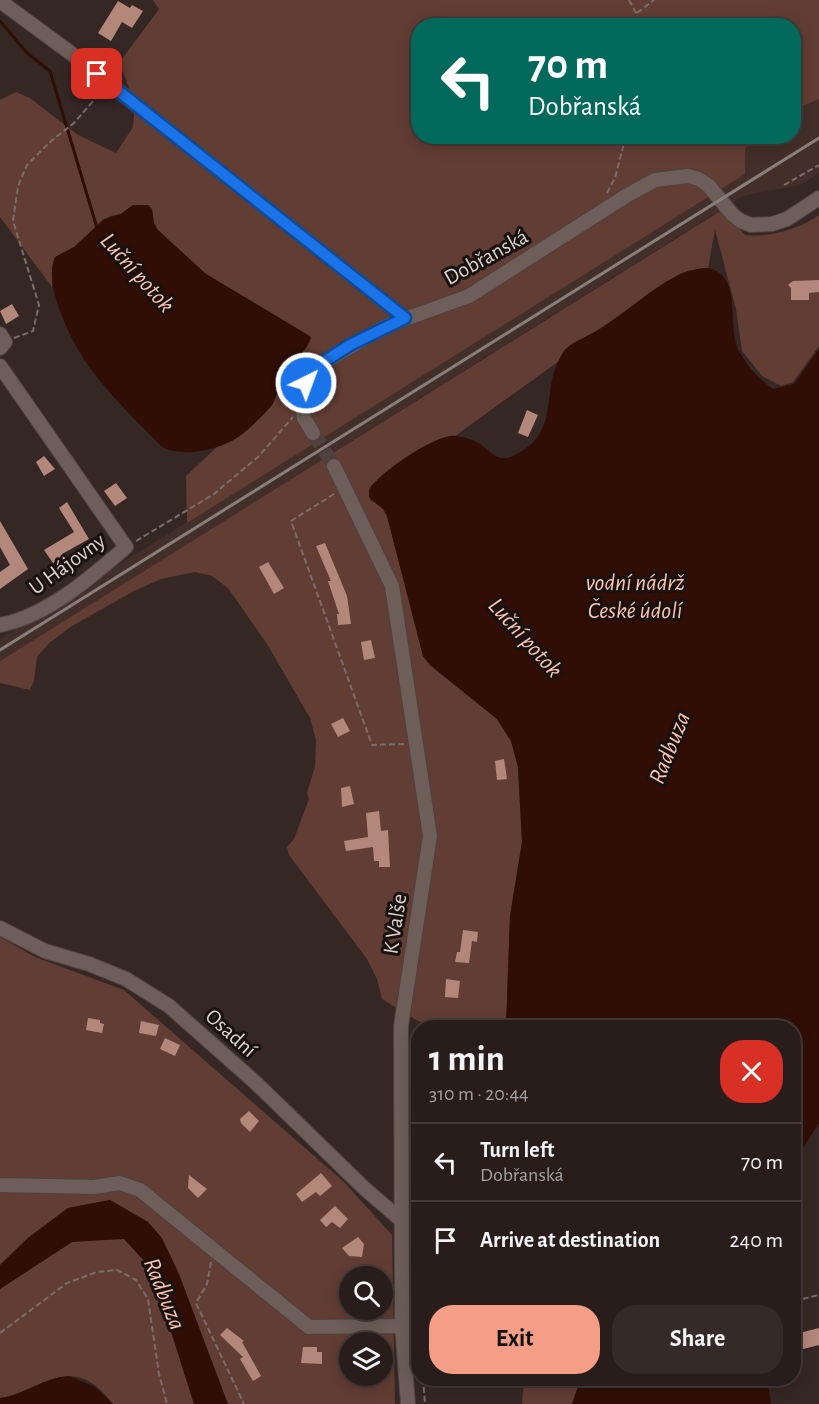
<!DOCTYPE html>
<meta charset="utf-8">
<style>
:root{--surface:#281d1b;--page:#342a28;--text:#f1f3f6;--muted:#a5a2a3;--line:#443b3a;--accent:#f49e87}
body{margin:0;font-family:"Alegreya Sans",sans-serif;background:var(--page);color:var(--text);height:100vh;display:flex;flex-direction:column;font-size:22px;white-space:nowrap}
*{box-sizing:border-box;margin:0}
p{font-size:20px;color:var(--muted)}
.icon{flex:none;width:33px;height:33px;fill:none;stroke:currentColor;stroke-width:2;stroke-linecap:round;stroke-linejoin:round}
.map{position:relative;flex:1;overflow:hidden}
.sheet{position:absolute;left:411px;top:1020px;width:390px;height:366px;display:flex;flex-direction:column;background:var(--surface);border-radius:24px;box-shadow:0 3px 15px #0003,0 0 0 2px var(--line)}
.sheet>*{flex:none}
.hud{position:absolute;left:411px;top:18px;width:390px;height:126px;border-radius:24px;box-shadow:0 3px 15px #0003,0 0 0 2px var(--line);background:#00695c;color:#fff;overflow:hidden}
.controls{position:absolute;left:339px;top:1266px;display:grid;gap:12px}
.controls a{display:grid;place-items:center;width:54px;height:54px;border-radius:50%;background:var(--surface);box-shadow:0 3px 15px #0003,0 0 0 2px var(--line);font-size:30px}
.pin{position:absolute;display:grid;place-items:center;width:51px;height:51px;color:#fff;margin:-26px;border-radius:12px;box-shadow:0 3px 9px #0006}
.me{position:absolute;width:66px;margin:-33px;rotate:42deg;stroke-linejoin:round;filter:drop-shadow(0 0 4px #0008)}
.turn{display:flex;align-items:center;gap:21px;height:126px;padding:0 18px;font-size:27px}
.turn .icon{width:78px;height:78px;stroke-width:2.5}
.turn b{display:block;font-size:42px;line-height:51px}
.round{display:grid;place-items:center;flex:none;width:63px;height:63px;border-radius:24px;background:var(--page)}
.summary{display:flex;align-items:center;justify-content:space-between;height:102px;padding:0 18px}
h1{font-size:36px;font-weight:700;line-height:45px}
.action{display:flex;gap:12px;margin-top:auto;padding:12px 18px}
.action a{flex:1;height:69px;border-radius:24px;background:var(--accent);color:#111;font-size:24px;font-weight:700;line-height:69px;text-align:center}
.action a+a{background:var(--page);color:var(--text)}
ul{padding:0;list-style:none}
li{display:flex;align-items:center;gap:18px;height:78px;padding:0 18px;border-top:2px solid var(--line)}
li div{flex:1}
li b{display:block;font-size:22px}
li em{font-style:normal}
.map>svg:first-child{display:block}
.built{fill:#432f29}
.green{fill:#623d33;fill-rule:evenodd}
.water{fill:#300e05}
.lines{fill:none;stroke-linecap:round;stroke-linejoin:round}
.stream{stroke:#300e05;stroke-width:3}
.building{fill:#b4877b}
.minor-tunnel{stroke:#4e413e;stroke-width:14;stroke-dasharray:14 7;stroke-linecap:butt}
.minor-casing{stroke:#4e4240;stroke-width:16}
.path{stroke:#7a6d6b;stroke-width:2;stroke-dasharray:6 3;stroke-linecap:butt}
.minor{stroke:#6d5e59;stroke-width:14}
.rail{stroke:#8a7e7b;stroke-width:3}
.route-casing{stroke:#114b97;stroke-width:15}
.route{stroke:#1a73e8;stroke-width:10}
.labels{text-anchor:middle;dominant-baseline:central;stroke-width:6;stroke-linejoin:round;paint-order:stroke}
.street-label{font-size:22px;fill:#dcd2d0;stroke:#181210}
.water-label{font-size:24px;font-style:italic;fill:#fdc3b3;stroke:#181210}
</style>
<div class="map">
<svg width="819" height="1404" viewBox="0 0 819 1404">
<rect width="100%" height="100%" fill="#352724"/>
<path class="built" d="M819,99V173L800,185L743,196L0,661V639L744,174L745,150L751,137L794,136V110Z"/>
<path class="green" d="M153,0H819V99L794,110V26H418V136L751,137L745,150V174L187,523L186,476L218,446L231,441L248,429L269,408L283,375L307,346L310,336L206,274L158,231L154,223L152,209L133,205L121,214L110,216L74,247L59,255L52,267V287L0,217V100L16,92L30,98L78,135L116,153L133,127L135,103L119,63L159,9Z
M722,210L745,235C768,238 800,229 819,215V346L793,382L781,386L762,376L742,351L736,309L715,230L708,268L688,271L670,280L600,329L574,343L564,351L559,361L455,436C430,436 389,469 371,486L370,500L384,509L387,516L423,656L430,665L497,719L511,741L518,767L522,842L510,916L506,1027H428L382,999L377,979L367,959L289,855L287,847L294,839L309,799L307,793L315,766L316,740L310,718L267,644L228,588L212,576L195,572L161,579L134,591L72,626L49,643L37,657L34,681L30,690L0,683V661Z
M0,937L35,957L124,990L344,1182L392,1235L395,1404H228L148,1222L110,1200L68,1208L28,1238L0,1265ZM350,1276H382V1310H350ZM350,1342H382V1376H350Z
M97,1239H124L151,1268L194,1404H113C70,1348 45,1393 0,1398V1289L72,1242Z
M524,1379H581L572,1404H522Z"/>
<path class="water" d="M133,205H148L152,209L154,223L158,230L206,274L311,337C307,353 291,361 283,374C278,384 278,396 272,405C266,413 246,432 238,437C220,450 182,458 162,447C137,422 111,396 90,368C73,345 42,285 55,257L74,247L104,219L121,214Z
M708,268C744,276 726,326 739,351C746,365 760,380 773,389L794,384L819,349V1123L800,1153L794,1170V1028L506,1027L510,916L522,842L518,767L511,741L497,719L430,665L423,656L387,516L383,509L369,497V490C379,473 437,433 456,436C463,437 472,439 478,443C490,449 496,464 513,456C565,431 537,391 564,351C570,343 582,339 591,334C622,317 649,289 682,273C690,270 700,268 708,268Z
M110,1200L148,1222L162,1238L179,1274L228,1404H194L151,1268L124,1239L72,1242L0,1289V1265L28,1238L68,1208Z
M69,1376L95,1387L113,1404H0V1398C24,1395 44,1377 69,1376Z
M581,1378L767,1379L771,1404H572Z"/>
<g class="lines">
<path class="stream" d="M0,21L27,53L50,71L97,228"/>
</g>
<path class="building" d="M118,1L130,8L132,5L143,11L132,28L122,22L111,41L98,33Z
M819,280V292L809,293V300H791V288L788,285L793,281Z
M12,304L19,316L6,324L0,311Z
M527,410L538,415L528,437L518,433Z
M44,456L55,469L44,476L36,462Z
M116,483L127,498L115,506L104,491Z
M67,502L89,539L62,554L64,556L53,563L44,550L74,532L59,508Z
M0,521L28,569L0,589V572L10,565L0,547Z
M325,543L347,596L351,624L338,625L337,614H339L328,581H331L316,546Z
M268,562L284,588L274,594L259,567Z
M371,640L375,658L364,660L361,642Z
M343,718L350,731L338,737L331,724Z
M504,759L507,779L497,780L495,761Z
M350,786L354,804L342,807L341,788Z
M379,811L381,831L388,830L390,867H379V861H374L373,847L346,851L344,841L368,837L366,813Z
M463,930L478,932L477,942L472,941L469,963L455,962L457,952H460Z
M446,979L460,981L458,998L445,997Z
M88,1018L100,1020V1023L104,1024L102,1033L86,1030Z
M141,1021L159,1025L156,1036L139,1033Z
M165,1038L180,1045L175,1056L160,1049Z
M249,1111L259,1121L250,1132L241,1123L240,1119Z
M321,1173L332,1186L320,1196L316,1192L302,1202L296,1194Z
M189,1175L207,1189L198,1198L188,1188Z
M335,1206L348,1219L340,1228L332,1222L326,1227L320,1220Z
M358,1237L364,1244L362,1257L349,1256L342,1248Z
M227,1328L244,1341L242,1342L261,1376L253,1381L240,1359L243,1357L220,1335Z
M819,1328V1345L799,1350L795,1334Z
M303,1347H317V1352H322V1364L301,1363Z"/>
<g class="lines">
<path class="minor-tunnel" d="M313,433L334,466"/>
<defs>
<path id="minor" d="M0,1L72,54L405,318
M0,334L5,342L0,348
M0,366L126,547C90,578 47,616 0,625
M313,433L304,418L301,395L311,370L386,326L469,296L626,196L655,180L688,176L699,179L709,186L732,214L741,221L751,225L772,224L787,219L819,198
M334,466L392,586L430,836L401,1026L402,1326L408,1404
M0,928L45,951L89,964L126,979L169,1006L256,1083L364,1188L401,1220
M0,1185L94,1187L120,1183L140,1190L309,1327L402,1326"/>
</defs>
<use href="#minor" class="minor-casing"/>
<path class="path" d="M629,0L636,13L637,26
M637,13L654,0
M784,185L819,165
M607,193L615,178L626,136
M14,338L33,331L39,305L13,221L18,186L27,165L51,141L74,123L101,92
M334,494L291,521L372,745L404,744
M136,541L214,494L259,456L293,417
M416,1219L418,1276
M211,1262L207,1284L196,1303L244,1404
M794,1301L819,1295
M0,1333L67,1283L97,1272L117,1270L136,1280L148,1299L159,1374L167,1404
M423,1378L425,1404"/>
<use href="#minor" class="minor"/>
<path class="rail" d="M0,650L819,138"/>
</g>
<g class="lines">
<defs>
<path id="route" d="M97,74L405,318L350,345L311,370L306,383"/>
</defs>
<use href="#route" class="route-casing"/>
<use href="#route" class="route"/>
</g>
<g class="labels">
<g class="street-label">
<text transform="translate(486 257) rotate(-29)">Dobřanská</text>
<text transform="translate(67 564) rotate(-36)">U Hájovny</text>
<text transform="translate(395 924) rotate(-81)">K Valše</text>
<text transform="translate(231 1033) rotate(42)">Osadní</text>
</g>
<g class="water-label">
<text transform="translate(137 273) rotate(48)">Luční potok</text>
<text x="635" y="583">vodní nádrž<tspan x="635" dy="28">České údolí</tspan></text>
<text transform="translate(525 638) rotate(48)">Luční potok</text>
<text transform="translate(670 748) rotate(-68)">Radbuza</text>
<text transform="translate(164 1294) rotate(68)">Radbuza</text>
</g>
</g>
</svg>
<div class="controls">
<a><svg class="icon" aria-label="search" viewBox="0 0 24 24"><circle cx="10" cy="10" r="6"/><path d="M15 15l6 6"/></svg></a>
<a><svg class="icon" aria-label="layers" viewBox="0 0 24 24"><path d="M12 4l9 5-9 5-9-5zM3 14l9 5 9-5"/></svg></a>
</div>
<div class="pin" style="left:97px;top:74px;background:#d93025"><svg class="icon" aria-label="arrive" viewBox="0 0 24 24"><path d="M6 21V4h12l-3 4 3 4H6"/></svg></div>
<svg class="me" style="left:306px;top:383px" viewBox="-20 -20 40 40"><circle r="17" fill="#1a73e8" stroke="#fff" stroke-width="3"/><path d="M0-11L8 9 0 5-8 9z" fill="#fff"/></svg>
<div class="hud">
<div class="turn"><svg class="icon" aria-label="left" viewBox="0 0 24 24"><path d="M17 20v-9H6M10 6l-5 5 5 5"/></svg><div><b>70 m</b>Dobřanská</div></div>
</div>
<section class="sheet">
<div class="summary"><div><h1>1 min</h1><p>310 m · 20:44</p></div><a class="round" style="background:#d93025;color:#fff"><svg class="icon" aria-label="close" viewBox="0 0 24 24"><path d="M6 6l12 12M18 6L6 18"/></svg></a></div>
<ul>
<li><svg class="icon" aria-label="left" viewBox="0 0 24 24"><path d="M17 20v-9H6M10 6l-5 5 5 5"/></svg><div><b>Turn left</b><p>Dobřanská</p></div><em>70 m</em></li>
<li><svg class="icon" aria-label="arrive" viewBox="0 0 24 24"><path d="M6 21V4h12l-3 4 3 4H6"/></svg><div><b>Arrive at destination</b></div><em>240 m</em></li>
</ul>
<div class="action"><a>Exit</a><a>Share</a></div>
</section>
</div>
